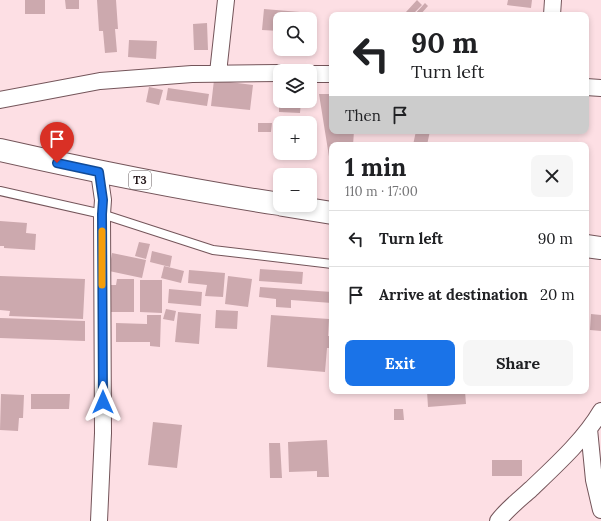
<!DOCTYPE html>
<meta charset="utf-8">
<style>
:root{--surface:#fff;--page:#f6f6f6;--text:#202124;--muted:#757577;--line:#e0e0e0;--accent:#1a73e8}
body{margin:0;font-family:Lora,serif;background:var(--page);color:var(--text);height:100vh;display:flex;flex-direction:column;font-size:15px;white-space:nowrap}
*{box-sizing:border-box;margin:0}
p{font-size:13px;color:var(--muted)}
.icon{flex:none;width:22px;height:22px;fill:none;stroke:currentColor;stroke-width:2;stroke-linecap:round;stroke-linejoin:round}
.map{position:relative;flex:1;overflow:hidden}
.side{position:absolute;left:329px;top:142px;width:260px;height:252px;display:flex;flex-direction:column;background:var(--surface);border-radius:8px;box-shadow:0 2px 6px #0003}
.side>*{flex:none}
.banner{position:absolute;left:329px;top:12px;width:260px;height:122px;border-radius:8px;box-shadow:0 2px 6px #0003;background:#fff;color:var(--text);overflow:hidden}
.buttons{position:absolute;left:273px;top:12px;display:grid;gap:8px}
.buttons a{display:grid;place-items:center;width:44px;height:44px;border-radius:8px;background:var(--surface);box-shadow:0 2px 6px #0003;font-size:20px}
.pin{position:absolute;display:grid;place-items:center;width:34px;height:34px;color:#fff;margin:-41px -17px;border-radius:50% 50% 50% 0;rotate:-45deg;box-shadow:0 0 4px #0007}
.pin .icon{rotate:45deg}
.me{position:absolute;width:44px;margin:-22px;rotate:0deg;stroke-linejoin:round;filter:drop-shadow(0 0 3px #0008)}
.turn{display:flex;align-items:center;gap:14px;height:84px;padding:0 16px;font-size:18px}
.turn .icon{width:52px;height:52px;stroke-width:2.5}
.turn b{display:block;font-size:28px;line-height:34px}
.then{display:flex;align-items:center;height:38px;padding:0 16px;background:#0003;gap:8px;font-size:15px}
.round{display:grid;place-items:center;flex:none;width:42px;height:42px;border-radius:8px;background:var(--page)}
.overview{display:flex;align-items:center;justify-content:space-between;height:68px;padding:0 16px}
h1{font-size:24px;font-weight:800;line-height:30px}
.action{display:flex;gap:8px;margin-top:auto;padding:8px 16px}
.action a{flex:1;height:46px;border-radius:8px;background:var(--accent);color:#fff;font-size:16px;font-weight:800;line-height:46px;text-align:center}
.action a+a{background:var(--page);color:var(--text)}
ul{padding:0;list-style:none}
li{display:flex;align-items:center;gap:12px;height:56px;padding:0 16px;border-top:1px solid var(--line)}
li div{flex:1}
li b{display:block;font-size:15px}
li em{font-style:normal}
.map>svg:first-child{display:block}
.building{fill:#cca9ae}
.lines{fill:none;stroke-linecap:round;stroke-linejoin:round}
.lane-casing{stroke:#74555a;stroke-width:10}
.street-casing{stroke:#74555a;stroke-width:18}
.highway-casing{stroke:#74555a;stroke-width:24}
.lane{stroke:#fff;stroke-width:8}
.street{stroke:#fff;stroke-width:16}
.highway{stroke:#fff;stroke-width:22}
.route-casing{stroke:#114b97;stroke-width:10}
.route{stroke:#1a73e8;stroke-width:7}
.slow{stroke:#f59e0b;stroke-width:7}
.labels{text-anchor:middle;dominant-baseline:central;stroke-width:3;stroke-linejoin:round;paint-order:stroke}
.shield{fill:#fff;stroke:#665d5e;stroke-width:1}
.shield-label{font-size:11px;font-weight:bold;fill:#241719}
</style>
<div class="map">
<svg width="601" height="521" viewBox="0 0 601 521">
<rect width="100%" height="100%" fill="#fddfe4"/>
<path class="building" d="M25,0H45V14H25Z
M65,0H79V9H66Z
M97,0H116L118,29H115L117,52L105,53L103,31H99Z
M417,0L422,5L412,15H410L406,12Z
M508,0H532L531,8L507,5Z
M425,3L428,6L420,15H414Z
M264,9L312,13L311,27H310V19H280V31L262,30Z
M207,23L208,50H194L193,24Z
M129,40L157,41L156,59L128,57Z
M214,80L253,85L250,110L211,106Z
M149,87L163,90L159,105L146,102Z
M168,88L209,94L207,106L166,100Z
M319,94H332V131H354L353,145H332V169H331Z
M279,101H301L300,113L279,112Z
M258,123H272L271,132H258Z
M416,131H430L427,145H413Z
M0,221L27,223L26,233L36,234L35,250L4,248V246H0Z
M139,242L150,244L146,259L135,256Z
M152,251L172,256L170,267L150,262Z
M112,253L146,260L142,278L109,271Z
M164,266L184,271L181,283L161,278Z
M260,269L303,272L302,284L259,281Z
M189,270L225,273L223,297L205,296L207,285L188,283Z
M0,276L85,279L83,319L9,316L10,311L0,310Z
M228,276L252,279L248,307L225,304Z
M117,279H134V312H110L109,285H116Z
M140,280H162V313L140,312Z
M260,287L332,292V303L291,300V308L276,307V299L259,297Z
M169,289L202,292L201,306L168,303Z
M166,309L176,311L174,321L163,319Z
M216,310L238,311L237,329L215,328Z
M178,312L201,314L199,344L175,342Z
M591,314L601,315V331L590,330Z
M147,315H161L160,347L150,346V342H116V323L147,324Z
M271,315L329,319L328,336H332V348H327L325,372L267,367Z
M0,318L85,321V341L0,338Z
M427,391H465L466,404L428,407Z
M1,394L24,395L23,418H19L18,431L0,430Z
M31,394H70L69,409H31Z
M394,409H403L404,420H394Z
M153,422L182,425L177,468L148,465Z
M327,440L329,477H317V471L289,472L288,442Z
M269,443H280L282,478H270Z
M492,460H522V476H492Z"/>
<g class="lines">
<defs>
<path id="lane" d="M0,191L102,214L213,250L332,264"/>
<path id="street" d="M552,15L553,0
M218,73L226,0
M310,74H332
M586,87L601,88
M0,100L100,81L192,74L280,73
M99,172L103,200L102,214L103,433L99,521
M589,429L594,480L601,510
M498,521C507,509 520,499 531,489C555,466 584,440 601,411"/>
<path id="highway" d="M0,150C93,171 186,190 280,204
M283,205L332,213
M586,246L601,248"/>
</defs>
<use href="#lane" class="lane-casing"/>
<use href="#street" class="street-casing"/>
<use href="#highway" class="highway-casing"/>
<use href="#lane" class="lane"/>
<use href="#street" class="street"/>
<use href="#highway" class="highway"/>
</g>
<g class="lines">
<defs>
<path id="route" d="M57,163L99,172L103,200L102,214L103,402"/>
</defs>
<use href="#route" class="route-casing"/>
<use href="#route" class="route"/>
<path class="slow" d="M102,231V285"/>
</g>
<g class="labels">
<rect class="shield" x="129" y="171" width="22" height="18" rx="3"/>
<g class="shield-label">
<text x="140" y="180">T3</text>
</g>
</g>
</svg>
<div class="buttons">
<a><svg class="icon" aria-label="search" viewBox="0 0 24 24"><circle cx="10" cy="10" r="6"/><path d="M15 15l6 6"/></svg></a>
<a><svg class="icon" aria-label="layers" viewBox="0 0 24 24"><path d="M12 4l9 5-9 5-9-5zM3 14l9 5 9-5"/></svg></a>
<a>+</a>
<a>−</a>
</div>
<div class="pin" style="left:57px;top:163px;background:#d93025"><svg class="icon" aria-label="arrive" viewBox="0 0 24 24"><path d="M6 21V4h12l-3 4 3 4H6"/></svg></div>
<svg class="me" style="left:103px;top:402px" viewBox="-20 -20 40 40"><path d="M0-17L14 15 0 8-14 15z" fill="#1a73e8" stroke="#fff" stroke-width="4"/></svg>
<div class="banner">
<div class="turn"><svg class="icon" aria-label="left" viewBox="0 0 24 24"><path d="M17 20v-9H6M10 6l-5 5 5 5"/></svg><div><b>90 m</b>Turn left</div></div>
<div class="then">Then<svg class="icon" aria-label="arrive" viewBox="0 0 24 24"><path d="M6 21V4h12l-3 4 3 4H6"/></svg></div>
</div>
<section class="side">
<div class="overview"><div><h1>1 min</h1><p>110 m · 17:00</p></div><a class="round"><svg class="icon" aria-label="close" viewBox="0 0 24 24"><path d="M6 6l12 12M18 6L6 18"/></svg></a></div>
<ul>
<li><svg class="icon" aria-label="left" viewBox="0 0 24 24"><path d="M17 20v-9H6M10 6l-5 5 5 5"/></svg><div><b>Turn left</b></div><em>90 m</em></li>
<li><svg class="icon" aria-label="arrive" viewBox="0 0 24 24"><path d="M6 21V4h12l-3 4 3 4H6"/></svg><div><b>Arrive at destination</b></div><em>20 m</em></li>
</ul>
<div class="action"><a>Exit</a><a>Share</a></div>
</section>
</div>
